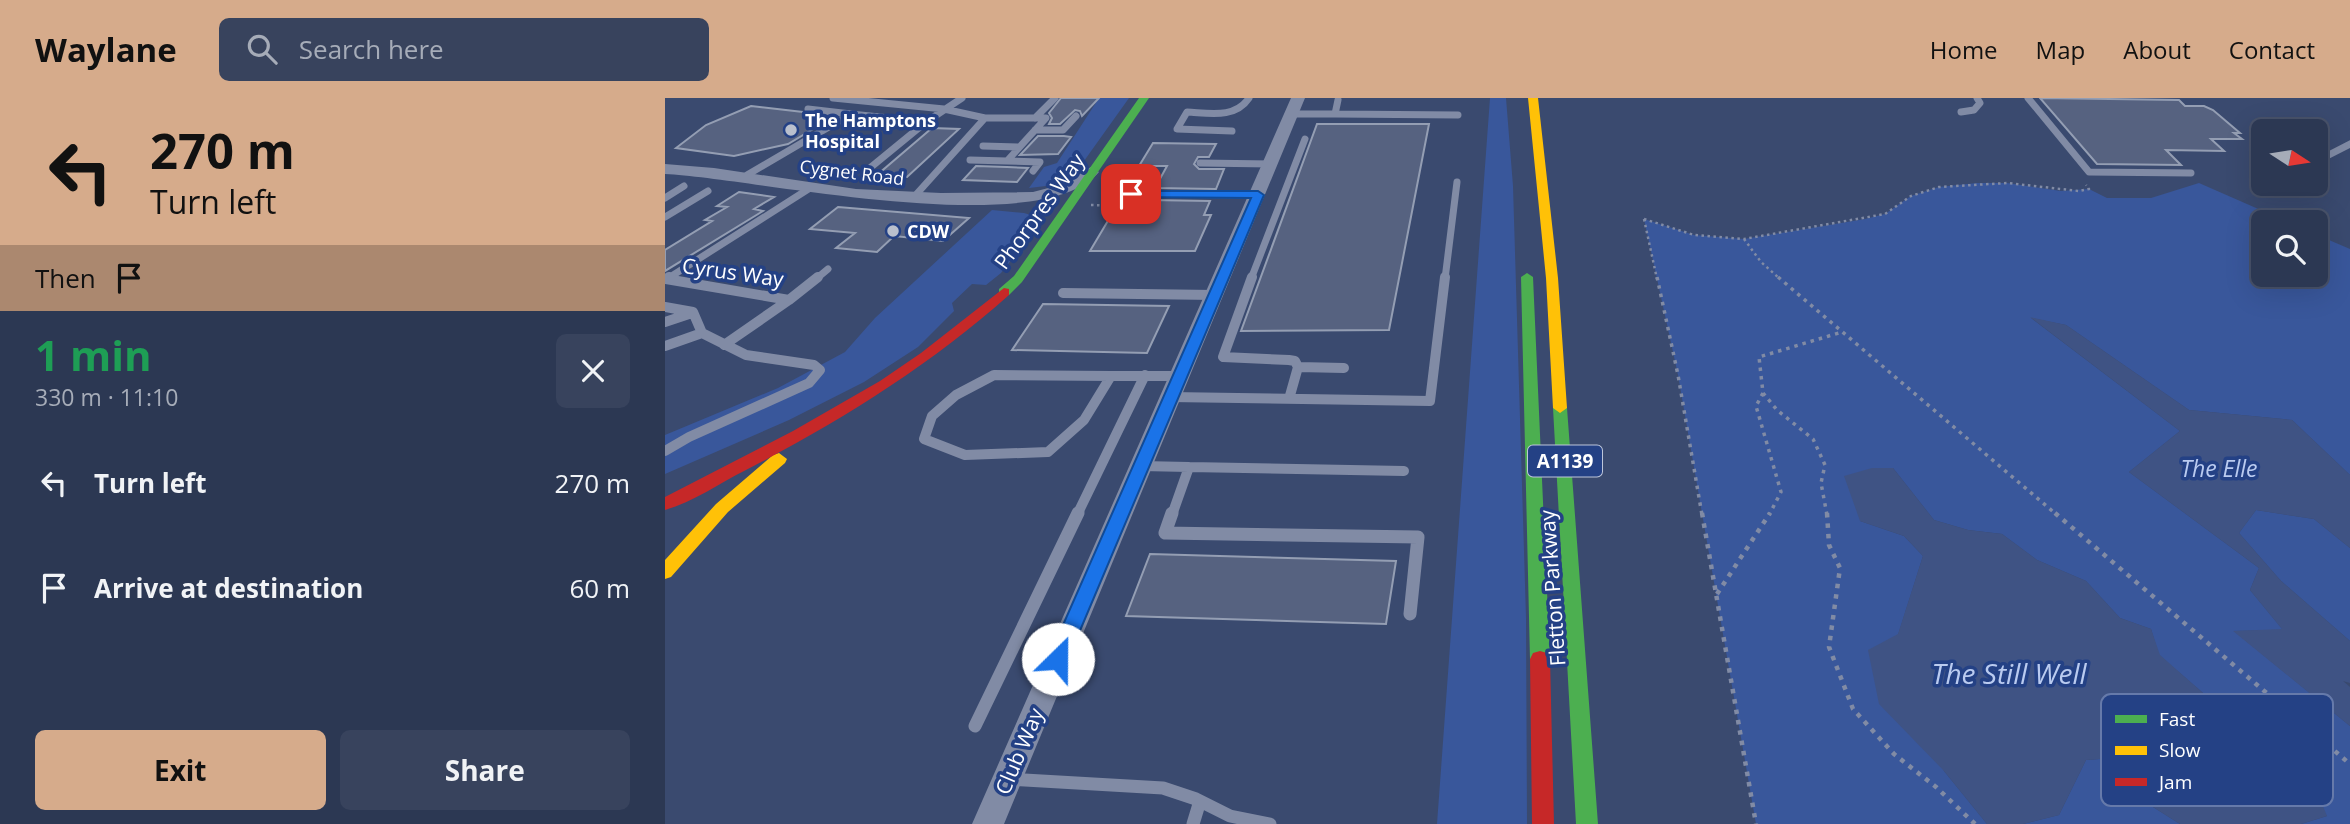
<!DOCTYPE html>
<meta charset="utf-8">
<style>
:root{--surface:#2c3853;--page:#38435d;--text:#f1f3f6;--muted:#a6acb8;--line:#48526a;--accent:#d6ab8b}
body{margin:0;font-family:"Open Sans",sans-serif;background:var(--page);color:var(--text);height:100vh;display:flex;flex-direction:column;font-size:26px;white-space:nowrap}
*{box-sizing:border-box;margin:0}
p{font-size:23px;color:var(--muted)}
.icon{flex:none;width:38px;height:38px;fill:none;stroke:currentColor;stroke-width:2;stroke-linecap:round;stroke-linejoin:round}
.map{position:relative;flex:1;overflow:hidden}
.panel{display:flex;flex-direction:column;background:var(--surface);width:665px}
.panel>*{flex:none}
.hud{background:#d6ab8b;color:#111;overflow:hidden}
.needle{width:46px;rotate:102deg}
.buttons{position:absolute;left:1586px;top:21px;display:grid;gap:14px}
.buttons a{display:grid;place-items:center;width:77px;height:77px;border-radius:10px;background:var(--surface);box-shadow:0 7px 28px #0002,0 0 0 2px var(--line);font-size:35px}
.pin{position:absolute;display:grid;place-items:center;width:60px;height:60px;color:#fff;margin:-30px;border-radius:14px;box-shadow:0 4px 10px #0006}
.me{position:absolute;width:77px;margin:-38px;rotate:23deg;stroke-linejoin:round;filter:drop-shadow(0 0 5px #0008)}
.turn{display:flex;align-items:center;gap:24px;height:147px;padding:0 35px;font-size:32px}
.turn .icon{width:91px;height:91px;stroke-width:2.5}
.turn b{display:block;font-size:49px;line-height:60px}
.then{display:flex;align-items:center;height:66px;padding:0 35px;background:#0003;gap:14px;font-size:26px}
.round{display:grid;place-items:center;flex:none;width:74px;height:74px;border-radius:10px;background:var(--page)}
.summary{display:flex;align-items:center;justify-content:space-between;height:119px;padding:0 35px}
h1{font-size:42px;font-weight:700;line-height:52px;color:#1e9e55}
.action{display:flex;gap:14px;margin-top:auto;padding:14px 35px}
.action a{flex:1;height:80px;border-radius:10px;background:var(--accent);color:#111;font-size:28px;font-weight:700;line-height:80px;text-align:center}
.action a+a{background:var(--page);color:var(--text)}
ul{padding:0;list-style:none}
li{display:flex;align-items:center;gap:21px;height:105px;padding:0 35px}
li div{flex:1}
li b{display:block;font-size:26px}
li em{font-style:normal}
header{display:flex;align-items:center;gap:42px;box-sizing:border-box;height:98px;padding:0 35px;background:var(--accent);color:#111}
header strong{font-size:33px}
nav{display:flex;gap:38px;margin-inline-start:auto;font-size:24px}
.search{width:490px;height:63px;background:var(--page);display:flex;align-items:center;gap:18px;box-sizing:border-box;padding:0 24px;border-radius:10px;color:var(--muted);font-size:26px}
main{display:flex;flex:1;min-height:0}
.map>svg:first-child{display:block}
.green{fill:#39579b}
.water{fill:#3f5384}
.building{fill:#566280;stroke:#949eb3;stroke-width:2}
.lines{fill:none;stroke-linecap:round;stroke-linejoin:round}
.path-far2{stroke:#818ba5;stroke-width:2.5;stroke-dasharray:2.5 3.5;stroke-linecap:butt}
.path-far1{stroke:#818ba5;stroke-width:3.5;stroke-dasharray:3.5 5;stroke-linecap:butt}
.path{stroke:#818ba5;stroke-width:4.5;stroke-dasharray:4.5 6;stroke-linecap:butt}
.lane-far2{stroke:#818ba5;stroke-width:7}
.lane-far1{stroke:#818ba5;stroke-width:10}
.lane{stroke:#818ba5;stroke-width:13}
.street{fill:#818ba5;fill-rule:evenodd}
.fast{fill:#4caf50;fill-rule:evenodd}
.slow{fill:#ffc107;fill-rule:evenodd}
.jam{fill:#c62828;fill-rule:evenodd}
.route{fill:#1a73e8;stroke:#114b97;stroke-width:2}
.poi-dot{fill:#bac0cd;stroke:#244185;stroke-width:2.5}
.labels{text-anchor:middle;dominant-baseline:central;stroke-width:7;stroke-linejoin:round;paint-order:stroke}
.far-poi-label{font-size:18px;font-weight:bold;fill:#fff;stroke:#244185;text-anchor:start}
.far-street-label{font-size:18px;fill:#fff;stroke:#244185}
.shield{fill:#244185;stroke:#bdc6da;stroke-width:2}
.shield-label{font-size:19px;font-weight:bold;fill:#fff}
.street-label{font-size:21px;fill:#fff;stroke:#244185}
.water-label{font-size:23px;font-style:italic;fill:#bacbf0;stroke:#244185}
.near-water-label{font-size:28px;font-style:italic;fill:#bacbf0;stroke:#244185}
.key{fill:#244185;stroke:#667aaa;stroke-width:2}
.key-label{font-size:19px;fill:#fff}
</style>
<header>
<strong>Waylane</strong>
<div class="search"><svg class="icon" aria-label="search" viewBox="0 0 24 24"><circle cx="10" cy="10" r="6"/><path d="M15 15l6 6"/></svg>Search here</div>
<nav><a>Home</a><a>Map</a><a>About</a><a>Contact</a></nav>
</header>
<main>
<section class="panel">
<div class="hud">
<div class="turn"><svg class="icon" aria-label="left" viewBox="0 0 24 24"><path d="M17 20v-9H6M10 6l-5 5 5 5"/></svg><div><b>270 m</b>Turn left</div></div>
<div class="then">Then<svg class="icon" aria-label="arrive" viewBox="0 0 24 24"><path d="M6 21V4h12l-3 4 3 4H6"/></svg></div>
</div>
<div class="summary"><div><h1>1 min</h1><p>330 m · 11:10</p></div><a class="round"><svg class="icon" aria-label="close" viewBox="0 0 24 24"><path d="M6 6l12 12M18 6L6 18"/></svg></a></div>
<ul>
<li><svg class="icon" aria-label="left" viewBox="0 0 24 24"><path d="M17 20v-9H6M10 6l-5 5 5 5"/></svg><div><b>Turn left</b></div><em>270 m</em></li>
<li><svg class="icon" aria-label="arrive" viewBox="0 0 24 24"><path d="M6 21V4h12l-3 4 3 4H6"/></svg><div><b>Arrive at destination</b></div><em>60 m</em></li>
</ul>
<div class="action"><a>Exit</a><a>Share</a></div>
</section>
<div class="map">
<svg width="1685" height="726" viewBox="0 0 1685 726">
<rect width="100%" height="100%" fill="#3a4a6f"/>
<path class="green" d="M434,0H464L409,77L381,88L364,90L379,69L392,65Z
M825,0H841L848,88L861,520L862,726H772Z
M1312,85H1342L1396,93L1424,91L1442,100H1486L1534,85L1623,124H1598V177H1650V136L1685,151V377L1627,322L1524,312L1401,227L1366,220L1515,333L1464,374L1594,470L1585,492L1618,532L1569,533L1685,628V726H1636L1662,718L1574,610L1538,595L1494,557L1486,531L1455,520L1421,483L1372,462L1337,436L1303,432L1269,422L1228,370L1195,423L1239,438L1258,458L1233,537L1279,673L1322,726H1091L1013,277L979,121L1029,137L1079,141L1200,121L1220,116L1246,98L1274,89Z
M327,112L359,115L379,121L336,175L321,187L307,186L287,205L289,213L253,249L199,284L124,322L0,376V337L113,290L180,254L210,220Z
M1591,412L1649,421L1685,450V543L1616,483L1574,435Z
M1448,660L1488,709L1515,726H1358L1394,717L1421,662Z"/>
<path class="water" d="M1365,219L1401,227L1524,312L1627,322L1685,377V450L1649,421L1591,412L1574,435L1616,483L1685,543V585L1678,583L1685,589V628L1568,533L1617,531L1585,492L1594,470L1464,374L1515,333Z
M1207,370H1228L1269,422L1303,432L1337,436L1372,462L1421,483L1455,520L1486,531L1495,557L1538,595L1574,610L1654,698L1662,718L1636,726H1515L1488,709L1448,660L1421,662L1394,717L1358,726H1322L1279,673L1214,606L1203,552L1233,536L1258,458L1239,438L1195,423L1179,378Z"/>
<path class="building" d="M396,0H434L417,18L415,13L410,12L395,26H384L387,20L384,15Z
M1375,0L1514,2L1520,8H1539L1548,12L1575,35H1569L1577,41H1546L1559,53L1501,52L1516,67L1432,66Z
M86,8L138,14L144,17L148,31L123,46L69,58L11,50L41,27Z
M652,26H764L724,232L576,233Z
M267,30L294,31L242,79L212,77Z
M373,38H399L406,39L393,56L355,57Z
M488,45L551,46L544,59H533L529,66L534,71H559L551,91L490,90L502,68H474Z
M311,68L342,69L363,70L352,84L298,82Z
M74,94L109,99L89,111L98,113L0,173V152L47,123L40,122L62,109L52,108Z
M484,102L545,103L539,117H546L530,153H425L447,116L476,117Z
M173,109L304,120L278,143L229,138L212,154L171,150L190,135L145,131Z
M378,206L504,208L482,255L347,252Z
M485,456L731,463L721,526L461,518Z"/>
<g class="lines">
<path class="path-far2" d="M426,107L460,108
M979,121L992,181
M979,121L1029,137L1079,141L1220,116L1246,98L1274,89L1342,85L1414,93L1424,91L1421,87
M1079,141L1096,164L1115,181"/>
<path class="path-far1" d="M992,179L1013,277L1037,417
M1113,179L1392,417
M1098,295L1091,308L1116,394L1104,417
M1162,417L1156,385L1160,367L1148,341L1112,312L1098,295L1094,259L1177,234"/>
<path class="path" d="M1037,415L1091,726
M1162,415L1164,447L1175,470L1164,549L1188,611L1229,656L1271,689L1310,726
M1390,415L1685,666
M1052,496L1105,415"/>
<path class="lane-far2" d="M168,0L279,11L320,20L248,100
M1363,0L1424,74L1526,75
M1296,14L1309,12L1315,5L1312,0
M186,16L224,20
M627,16H670L673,2
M670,16L793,17
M320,20H381L342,63L375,64L368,73
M370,20L390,0
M370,32H398L411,18
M567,33L512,31L522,14C544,15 570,21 584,0
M318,48L354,49
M305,62L342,63
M1650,64L1685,46
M535,65L606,66
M200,74L261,24L297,0
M82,77L186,16L143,11
M1600,89L1606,86
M466,96L593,97
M0,100L19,88
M0,119L43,93
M2,181L145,90
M151,181L163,171
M586,181L640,41
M780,181L792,84"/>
<path class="lane-far1" d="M4,179L1,181L124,202L153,179
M587,179L558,259L624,262L630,263L633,269
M398,195L550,197
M0,209L28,214L37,235L81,257L149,267L155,272L144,285L24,339L0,353
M0,224L27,215
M59,247L124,202
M0,248L37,235
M329,277L446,278L419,322L383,354L300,357L259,341L267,318L291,297Z
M446,278H515
M505,299L765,303L780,179
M624,301L633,269L679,270
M476,368L524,369L507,417
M524,369L739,373
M412,417L480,277"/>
<path class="lane" d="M507,415L500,435L753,439L745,516
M310,628L413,415
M344,681L498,690L531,701L565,718L605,726
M528,726L535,703"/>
<path class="street" d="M626,0H640L339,726H307Z
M0,66L49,70L191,91L276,95L368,94L391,88L426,69L434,74C375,145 88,80 0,76Z"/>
<path class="fast" d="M474,0H484L357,184L344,197H334V191L349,178Z
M862,175L868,179L885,561L882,567L875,569L868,567L865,561L856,179Z
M895,305L902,310L933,726H911L888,310Z"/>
<path class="slow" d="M863,0H873L893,180L902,310L895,315L888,310L881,180Z
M114,355L122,361L120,365L63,414L6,479L0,481V462L51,406L108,357Z"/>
<path class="jam" d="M339,190L344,191V197C264,268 176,323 81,372C55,385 28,404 0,412V399L128,333L215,283L256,255Z
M875,553L882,555L885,561L889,726H867L865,561L868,555Z"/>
</g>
<path class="route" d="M462,93H593L599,97L403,561L400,567L393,569L386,567L383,561L586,100L466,99L460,96Z"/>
<g class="poi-dot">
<circle cx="126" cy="32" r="7"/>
<circle cx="228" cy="133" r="7"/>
</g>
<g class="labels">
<g class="far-poi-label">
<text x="140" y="22">The Hamptons<tspan x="140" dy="21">Hospital</tspan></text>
<text x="242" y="133">CDW</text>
</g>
<g class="far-street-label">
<text transform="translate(187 74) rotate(7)">Cygnet Road</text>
</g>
<rect class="shield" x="863" y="347.5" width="74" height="31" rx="5"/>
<g class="shield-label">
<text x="900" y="363">A1139</text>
</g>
<g class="street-label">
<text transform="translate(374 113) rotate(-54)">Phorpres Way</text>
<text transform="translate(68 174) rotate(8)">Cyrus Way</text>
<text transform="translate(887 490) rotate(-94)">Fletton Parkway</text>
<text transform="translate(354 653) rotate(-67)">Club Way</text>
</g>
<g class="water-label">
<text x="1554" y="370">The Elle</text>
</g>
<g class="near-water-label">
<text x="1344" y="575">The Still Well</text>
</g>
</g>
<rect x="1436" y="596" width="232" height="112" rx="10" class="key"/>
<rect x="1450" y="617" width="32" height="8" fill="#4caf50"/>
<rect x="1450" y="648" width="32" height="9" fill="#ffc107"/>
<rect x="1450" y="680" width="32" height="8" fill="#c62828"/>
<g class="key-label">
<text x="1494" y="628">Fast</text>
<text x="1494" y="659">Slow</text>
<text x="1494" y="691">Jam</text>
</g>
</svg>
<div class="buttons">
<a><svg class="needle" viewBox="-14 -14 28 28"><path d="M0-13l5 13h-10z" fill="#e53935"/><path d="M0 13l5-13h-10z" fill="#a6acb8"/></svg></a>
<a><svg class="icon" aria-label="search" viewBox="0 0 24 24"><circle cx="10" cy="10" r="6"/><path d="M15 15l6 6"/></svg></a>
</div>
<div class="pin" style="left:466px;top:96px;background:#d93025"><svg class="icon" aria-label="arrive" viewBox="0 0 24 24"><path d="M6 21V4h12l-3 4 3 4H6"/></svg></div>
<svg class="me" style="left:393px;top:561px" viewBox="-20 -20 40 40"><circle r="19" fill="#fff"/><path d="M0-13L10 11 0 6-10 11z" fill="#1a73e8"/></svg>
</div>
</main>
